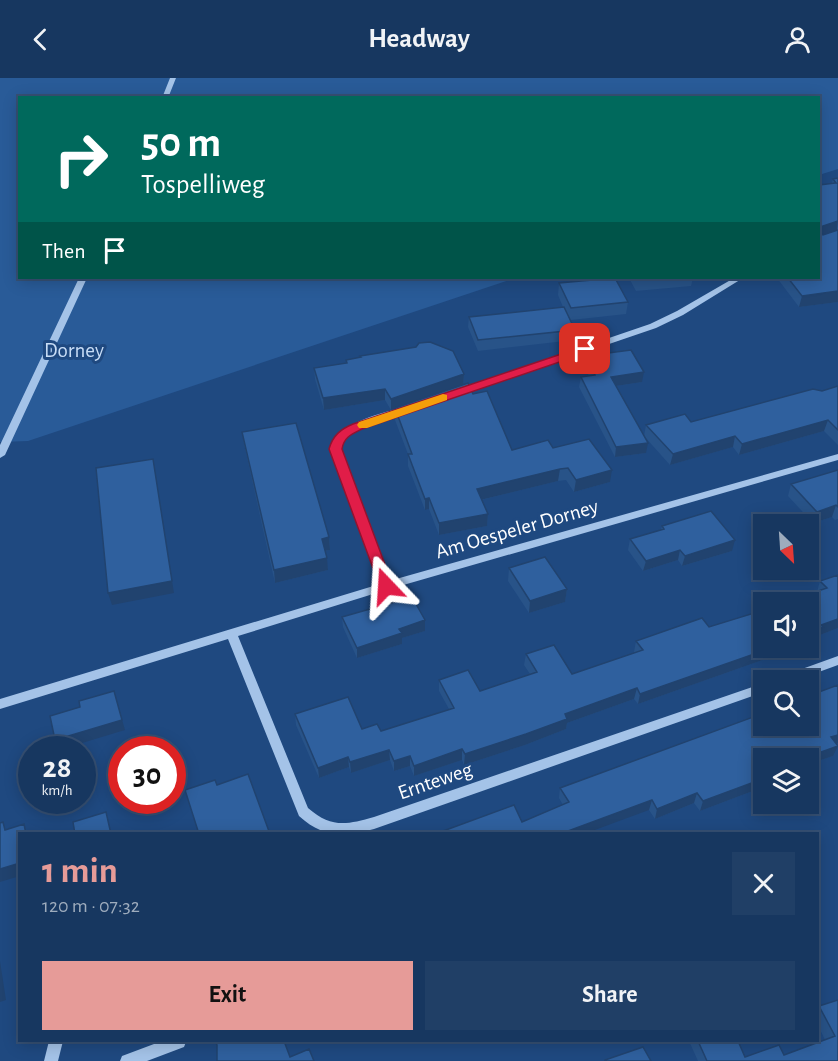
<!DOCTYPE html>
<meta charset="utf-8">
<style>
:root{--surface:#173760;--page:#203f66;--text:#f1f3f6;--muted:#9eacbd;--line:#365175;--accent:#e69b98}
body{margin:0;font-family:"Alegreya Sans",sans-serif;background:var(--page);color:var(--text);height:100vh;display:flex;flex-direction:column;font-size:22px;white-space:nowrap}
*{box-sizing:border-box;margin:0}
p{font-size:20px;color:var(--muted)}
.icon{flex:none;width:33px;height:33px;fill:none;stroke:currentColor;stroke-width:2;stroke-linecap:round;stroke-linejoin:round}
.map{position:relative;flex:1;overflow:hidden}
.side{position:absolute;left:18px;top:754px;width:801px;height:210px;display:flex;flex-direction:column;background:var(--surface);border-radius:0px;box-shadow:0 3px 15px #0003,0 0 0 2px var(--line)}
.side>*{flex:none}
.hud{position:absolute;left:18px;top:18px;width:802px;height:183px;border-radius:0px;box-shadow:0 3px 15px #0003,0 0 0 2px var(--line);background:#00695c;color:#fff;overflow:hidden}
.needle{width:39px;rotate:155deg}
.controls{position:absolute;left:753px;top:436px;display:grid;gap:12px}
.controls a{display:grid;place-items:center;width:66px;height:66px;border-radius:0px;background:var(--surface);box-shadow:0 3px 15px #0003,0 0 0 2px var(--line);font-size:30px}
.speed{position:absolute;left:18px;top:658px;display:flex;gap:12px;font-size:30px;font-weight:700;text-align:center}
.speed>*{display:grid;place-content:center;width:78px;height:78px;border-radius:50%;background:var(--surface);box-shadow:0 3px 15px #0003,0 0 0 2px var(--line);line-height:1}
.speed small{font-size:15px;font-weight:400}
.speed .limit{border:9px solid #d22;background:#fff;color:#111}
.pin{position:absolute;display:grid;place-items:center;width:51px;height:51px;color:#fff;margin:-26px;border-radius:12px;box-shadow:0 3px 9px #0006}
.me{position:absolute;width:66px;margin:-33px;rotate:340deg;stroke-linejoin:round;filter:drop-shadow(0 0 4px #0008)}
.turn{display:flex;align-items:center;gap:21px;height:126px;padding:0 24px;font-size:27px}
.turn .icon{width:78px;height:78px;stroke-width:2.5}
.turn b{display:block;font-size:42px;line-height:51px}
.then{display:flex;align-items:center;height:57px;padding:0 24px;background:#0003;gap:12px;font-size:22px}
.round{display:grid;place-items:center;flex:none;width:63px;height:63px;border-radius:0px;background:var(--page)}
.summary{display:flex;align-items:center;justify-content:space-between;height:102px;padding:0 24px}
h1{font-size:36px;font-weight:600;line-height:45px;color:var(--accent)}
.action{display:flex;gap:12px;margin-top:auto;padding:12px 24px}
.action a{flex:1;height:69px;border-radius:0px;background:var(--accent);color:#111;font-size:24px;font-weight:600;line-height:69px;text-align:center}
.action a+a{background:var(--page);color:var(--text)}
header{display:flex;justify-content:space-between;align-items:center;height:78px;padding:0 24px;background:var(--surface);font-size:27px;font-weight:600}
.map>svg:first-child{display:block}
.green{fill:#295b98}
.lines{fill:none;stroke-linecap:round;stroke-linejoin:round}
.minor{fill:#a4c3e8;fill-rule:evenodd}
.wall{fill:#285388}
.shaded-wall{fill:#21436f}
.building{fill:#2f609e;stroke:#21436f;stroke-width:1.5}
.route{fill:#e11d48;stroke:#92132f;stroke-width:1.5}
.slow{fill:#f59e0b}
.labels{text-anchor:middle;dominant-baseline:central;stroke-width:6;stroke-linejoin:round;paint-order:stroke}
.park-label{font-size:21px;fill:#c8ddf6;stroke:#1f4980}
.street-label{font-size:21px;fill:#fff;stroke:#1f4980}
</style>
<header><svg class="icon" aria-label="back" viewBox="0 0 24 24"><path d="M15 5l-7 7 7 7"/></svg>Headway<svg class="icon" aria-label="person" viewBox="0 0 24 24"><circle cx="12" cy="8" r="4"/><path d="M4 21q1-7 8-7t8 7"/></svg></header>
<div class="map">
<svg width="838" height="983" viewBox="0 0 838 983">
<rect width="100%" height="100%" fill="#1f4980"/>
<path class="green" d="M0,0H838V91L819,97V20H20V200H515L28,363L0,364Z"/>
<g class="lines">
<path class="minor" d="M170,0H176L168,20H162Z
M79,200H87L5,377L0,380V367Z
M734,200H743L683,237L656,250L460,317L457,318L452,315L454,313L650,246L677,233Z
M408,328L411,329L413,331L411,333C388,341 350,346 340,371L389,503L838,376V382L386,512L238,558L308,730C331,750 346,747 374,739L764,605V614L374,751C343,759 323,760 299,738L228,561L0,631V621L380,506L330,371C342,342 380,336 408,328Z
M838,578V587L794,603H775L777,600Z
M49,963H63L58,983H44Z
M162,963L186,964L184,969L147,983H120L122,978Z"/>
</g>
<path class="wall" d="M838,100V224L799,229L777,200H819L832,105L833,101Z
M629,200H693L691,208L636,213Z
M559,205L628,224L626,236L571,242L575,252L574,262L478,273L468,249L469,239L563,229L558,217Z
M360,278L464,296L463,307L473,316L512,372L553,370L610,404L574,414L566,402L558,403L481,422L488,436L487,448L439,457L429,431L425,432L408,388V376L395,342V331L391,332L385,322L324,332L315,301L314,290L346,285V282L360,280Z
M585,278L642,304L616,308L644,358L646,347L691,344L822,313L838,308V367L824,353L739,377L733,369L670,387L644,358L646,375L615,379L579,309L581,299L589,298L584,288Z
M242,354L329,459L330,472L325,473L328,492L275,505L244,366Z
M838,392V441L835,442L832,439L813,445L788,418L791,406Z
M662,448L732,473L682,488L678,482L643,493L628,472L630,461L661,452Z
M509,490L567,511L565,524L529,535L508,503Z
M838,497V550L820,557L819,559L810,563L817,514L820,503Z
M342,539L425,542V553L402,560V566L357,580L343,549Z
M709,549L764,570H797L638,626L634,621L567,645L566,651L525,667L464,687L462,682L414,698L410,688L394,693L390,682L351,695L349,689L319,700L296,647L295,636L362,651L381,653L449,631L439,613V602L480,613L530,596L524,587L526,576L572,596L635,575L634,574L636,563Z
M838,607V665L836,666L833,678L815,684L812,692L764,681V712L760,713L758,711L700,733L694,725L655,741L649,732L522,744L563,727L559,720L560,710Z
M838,922V983H698L689,963H738L745,979L784,977L825,962L818,947V931L819,928Z"/>
<path class="shaded-wall" d="M838,143L837,153L819,159L820,149Z
M838,213V224L799,229L802,218Z
M644,294L642,304L609,309L611,299Z
M464,296L463,308L391,332V321Z
M385,311V322L324,332L323,320Z
M828,342L824,353L739,377L742,366Z
M735,358L733,369L670,387L673,376Z
M648,365L646,375L615,379L616,369Z
M153,381L174,515L112,527L108,515Z
M560,391L558,403L476,423L477,411Z
M612,392L610,404L574,414L576,402Z
M429,420V431L425,432V421Z
M836,427L832,439L813,445L817,434Z
M488,436L487,448L439,457V445Z
M329,459L330,472L323,473L322,461Z
M735,462L732,473L682,488L685,478Z
M680,472L678,482L643,493L646,483Z
M327,480L328,492L275,505L274,492Z
M567,511L565,524L529,535L530,523Z
M838,541V550L820,557L819,559L810,563L808,566V557L811,553L821,547Z
M425,542V553L402,560V566L357,580V570L399,551Z
M771,570H797L638,626L640,616Z
M637,610L634,621L567,645L566,651L525,667L464,687L465,676L565,636Z
M114,613L125,652L59,672L55,662Z
M838,657V665L827,669L831,659Z
M838,668L833,678L815,684L812,692L808,693V685L813,677Z
M462,671V682L414,698V688Z
M389,672L390,682L351,695L350,684Z
M410,678V688L394,693V683Z
M348,679L349,689L319,700L318,690Z
M762,701L758,711L700,733L703,723Z
M764,704V712L760,713Z
M697,715L694,725L655,741L657,731Z
M652,722L649,732L584,756H560Z
M20,785V798L0,804V791Z
M0,883L6,922L0,924Z"/>
<path class="building" d="M838,100V143L820,149V155L823,157L838,152V213L802,218L788,200H819V107L836,105L833,101Z
M615,200L628,224L571,230L559,205Z
M637,200H654L638,201Z
M564,229L575,252L478,262L469,239Z
M430,264L453,273L464,296L391,321L385,311L323,320L314,290L347,285L346,282L361,279L360,278L416,269L419,265Z
M631,272L644,294L611,299L648,365L616,369L581,299L595,297L585,278Z
M468,305L473,316L487,313L512,372L548,362L553,370L589,361L612,392L576,402L568,390L560,391L477,411L488,436L439,445L429,420L425,421L408,376H412L395,330Z
M838,308V352L828,342L742,366L735,358L673,376L646,347L685,336L691,344L813,311L822,313Z
M296,345L329,459L322,461L327,480L274,492L242,354Z
M153,381L172,503L108,515L96,390Z
M838,392V429L836,427L817,434L791,406Z
M711,433L735,462L685,478L680,472L646,483L630,461L664,451L662,448Z
M545,479L567,511L530,523L509,490Z
M838,497V541L821,547L823,549L811,553L813,555L808,557V525H783L827,510L820,503Z
M412,519L425,542L399,551L402,555L357,570L342,539Z
M764,532V570H771L640,616L637,610L565,636L567,641L526,656L465,676L462,671L414,688L410,678L394,683L389,672L350,684L348,679L318,690L295,636L348,619L362,651L377,646L381,653L454,630L439,602L468,592L480,613L537,594L526,576L554,567L572,596L643,572L636,563L702,540L709,549Z
M838,607V657L831,659L838,668L813,677L816,682L808,685V681H764V703L762,701L703,723L697,715L657,731L652,722L560,756H435L514,727L522,744L569,724L560,710L764,635V648H808V618Z
M114,613L122,642L55,662L50,638L80,629L79,623Z
M248,696L270,756H199L185,712L215,702L217,707Z
M106,734L111,756H75L73,744Z
M3,744L5,752L24,746L26,756H20V785L0,791V745Z
M838,922V983H707L698,963H738L745,979L779,967L784,977L835,958L819,928Z
M215,963H284L290,979L309,971L314,983H217V967Z
M643,969L651,983H605V982Z"/>
<path class="route" d="M585,268L589,269V274L362,351C352,356 344,359 342,371L393,508L391,512H381L329,371C333,357 341,351 353,346Z"/>
<path class="slow" d="M443,316L447,317V322L367,350H359L357,347L359,344Z"/>
<g class="labels">
<g class="park-label">
<text x="74" y="272">Dorney</text>
</g>
<g class="street-label">
<text transform="translate(517 451) rotate(-16)">Am Oespeler Dorney</text>
<text transform="translate(435 703) rotate(-19)">Ernteweg</text>
</g>
</g>
</svg>
<div class="controls">
<a><svg class="needle" viewBox="-14 -14 28 28"><path d="M0-13l5 13h-10z" fill="#e53935"/><path d="M0 13l5-13h-10z" fill="#9eacbd"/></svg></a>
<a><svg class="icon" aria-label="sound" viewBox="0 0 24 24"><path d="M4 9h4l5-4v14l-5-4H4zM17 9q2 3 0 6"/></svg></a>
<a><svg class="icon" aria-label="search" viewBox="0 0 24 24"><circle cx="10" cy="10" r="6"/><path d="M15 15l6 6"/></svg></a>
<a><svg class="icon" aria-label="layers" viewBox="0 0 24 24"><path d="M12 4l9 5-9 5-9-5zM3 14l9 5 9-5"/></svg></a>
</div>
<div class="speed"><div>28<small>km/h</small></div><div class="limit">30</div></div>
<div class="pin" style="left:585px;top:271px;background:#d93025"><svg class="icon" aria-label="arrive" viewBox="0 0 24 24"><path d="M6 21V4h12l-3 4 3 4H6"/></svg></div>
<svg class="me" style="left:386px;top:508px" viewBox="-20 -20 40 40"><path d="M0-17L14 15 0 8-14 15z" fill="#e11d48" stroke="#fff" stroke-width="4"/></svg>
<div class="hud">
<div class="turn"><svg class="icon" aria-label="right" viewBox="0 0 24 24"><path d="M7 20v-9h11M14 6l5 5-5 5"/></svg><div><b>50 m</b>Tospelliweg</div></div>
<div class="then">Then<svg class="icon" aria-label="arrive" viewBox="0 0 24 24"><path d="M6 21V4h12l-3 4 3 4H6"/></svg></div>
</div>
<section class="side">
<div class="summary"><div><h1>1 min</h1><p>120 m · 07:32</p></div><a class="round"><svg class="icon" aria-label="close" viewBox="0 0 24 24"><path d="M6 6l12 12M18 6L6 18"/></svg></a></div>
<div class="action"><a>Exit</a><a>Share</a></div>
</section>
</div>
